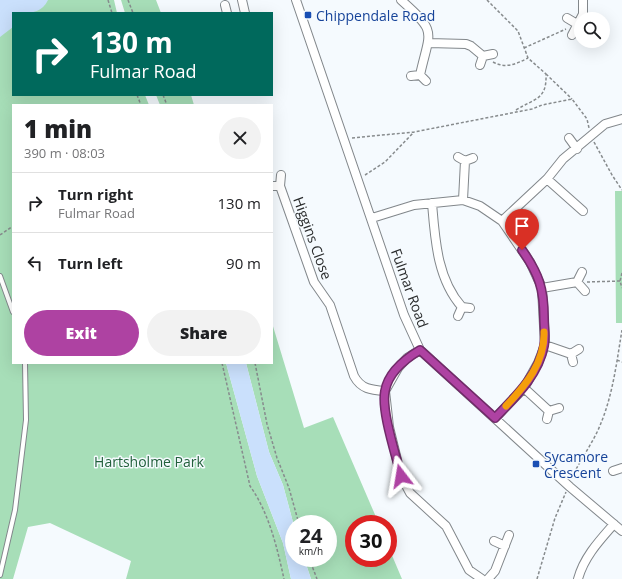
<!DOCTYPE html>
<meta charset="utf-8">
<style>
:root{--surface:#fff;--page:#f2f2f2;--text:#202124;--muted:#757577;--line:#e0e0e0;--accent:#ae42a2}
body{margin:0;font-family:"Open Sans",sans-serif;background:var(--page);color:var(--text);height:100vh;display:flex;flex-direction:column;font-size:15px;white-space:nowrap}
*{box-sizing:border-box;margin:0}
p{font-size:13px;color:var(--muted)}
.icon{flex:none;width:22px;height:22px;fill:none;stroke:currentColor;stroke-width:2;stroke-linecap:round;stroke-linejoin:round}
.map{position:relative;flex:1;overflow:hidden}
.panel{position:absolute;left:12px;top:104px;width:261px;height:260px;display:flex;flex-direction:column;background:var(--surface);border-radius:0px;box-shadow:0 4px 16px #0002}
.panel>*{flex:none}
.banner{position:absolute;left:12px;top:12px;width:261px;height:84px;border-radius:0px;box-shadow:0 4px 16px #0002;background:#00695c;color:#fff;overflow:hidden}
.fabs{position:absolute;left:574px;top:12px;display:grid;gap:8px}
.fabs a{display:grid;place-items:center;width:36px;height:36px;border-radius:50%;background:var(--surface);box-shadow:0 4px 16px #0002;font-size:20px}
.speed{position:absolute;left:285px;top:515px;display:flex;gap:8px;font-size:20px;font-weight:700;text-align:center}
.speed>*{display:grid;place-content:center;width:52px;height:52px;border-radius:50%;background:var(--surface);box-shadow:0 4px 16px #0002;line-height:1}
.speed small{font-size:10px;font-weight:400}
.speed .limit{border:6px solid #d22;background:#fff;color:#111}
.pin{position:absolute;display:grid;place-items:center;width:34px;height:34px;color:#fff;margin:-41px -17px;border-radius:50% 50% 50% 0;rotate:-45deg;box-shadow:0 0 4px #0007}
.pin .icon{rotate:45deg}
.me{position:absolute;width:44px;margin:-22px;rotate:346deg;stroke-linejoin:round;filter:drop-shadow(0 0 3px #0008)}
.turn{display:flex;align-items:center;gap:14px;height:84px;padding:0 12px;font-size:18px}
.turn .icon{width:52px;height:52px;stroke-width:2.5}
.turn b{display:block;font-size:28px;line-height:34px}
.round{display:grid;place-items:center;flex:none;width:42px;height:42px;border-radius:21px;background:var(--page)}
.overview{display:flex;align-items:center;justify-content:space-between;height:68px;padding:0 12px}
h1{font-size:24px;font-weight:800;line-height:30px}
.action{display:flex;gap:8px;margin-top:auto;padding:8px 12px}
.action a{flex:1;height:46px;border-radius:24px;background:var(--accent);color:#fff;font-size:16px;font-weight:800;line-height:46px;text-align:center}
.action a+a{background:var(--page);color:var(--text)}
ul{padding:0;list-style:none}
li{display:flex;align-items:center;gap:12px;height:60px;padding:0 12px;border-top:1px solid var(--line)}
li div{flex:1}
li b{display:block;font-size:15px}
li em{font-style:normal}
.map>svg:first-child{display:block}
.green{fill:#a7deb8}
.water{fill:#cae0fc}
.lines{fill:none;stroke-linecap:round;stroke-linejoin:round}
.service-casing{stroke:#82878b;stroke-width:6}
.minor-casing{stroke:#82878b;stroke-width:10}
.path{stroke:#878b8d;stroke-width:1.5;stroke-dasharray:3 2;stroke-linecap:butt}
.service{stroke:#fff;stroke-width:4}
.minor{stroke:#fff;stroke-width:8}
.route-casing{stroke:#712b69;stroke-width:10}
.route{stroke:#ae42a2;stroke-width:7}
.slow{stroke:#f59e0b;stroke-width:7}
.transit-dot{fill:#1a4fb4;stroke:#f5fafe;stroke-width:1.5}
.labels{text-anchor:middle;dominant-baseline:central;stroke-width:3;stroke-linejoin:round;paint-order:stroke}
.transit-label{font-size:14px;fill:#164399;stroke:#f5fafe;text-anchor:start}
.street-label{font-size:14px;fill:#292b2c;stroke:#f5fafe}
.park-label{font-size:14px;fill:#22603c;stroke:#f5fafe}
</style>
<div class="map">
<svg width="622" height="579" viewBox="0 0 622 579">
<rect width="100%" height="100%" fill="#f5fafe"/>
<path class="green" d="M0,0H114L117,13H13V95H145L149,105H13V363H226L257,476L283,543L291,579H126L131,561L50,523L28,527L13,579H0Z
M121,0H156L161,13H125Z
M156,95H191L194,105H160Z
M615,191H622V323H616Z
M272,323L304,428L333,417L379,524H354V558H388V546L402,579H311L304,558H328V524H294V526L283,485L269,452L246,363H272Z"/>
<path class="water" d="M0,0H48C41,15 27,13 13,13V27L0,37Z
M226,363H246L269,452L283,485L294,526V558H304L311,579H291L283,543L257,476Z"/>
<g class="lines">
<defs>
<path id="service" d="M0,276L13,312
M0,575L15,510L26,420L25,363"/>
<path id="minor" d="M242,0L245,13
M296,0L404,315L420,350L570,487L622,531
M401,0C438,33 430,30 420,75
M225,5L227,13
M567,18L577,24
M572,35L583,14V0
M429,43L466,44L471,46L483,56
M480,65L483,56L493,54
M411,76L420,75L426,81
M569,138L577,149
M458,157L465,161L473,158
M281,175L280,186L314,282L330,305L354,376C361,389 371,390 385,391
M547,179L583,211
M272,186H280
M463,200L465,161
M432,203C435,239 437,279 462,307L470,308
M372,218L414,205L463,200L480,206L502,221L530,262L542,288L545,345L538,363L524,388L495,418
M502,221L547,179L563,159L605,124L622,119
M582,272L577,282L585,291
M542,288L577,282
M458,316L462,307
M545,345L571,354
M420,350L407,358L398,368L385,391L389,427L401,476L410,493L446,526L469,570L482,579
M573,362L571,354L579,349
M524,388L549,411
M547,419L549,411L559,408
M613,471L622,468
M494,541L505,546
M488,579L495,571L509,535
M578,579C584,557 599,541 614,524"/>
</defs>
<use href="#service" class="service-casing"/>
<use href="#minor" class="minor-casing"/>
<path class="path" d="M108,0L112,13
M128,0L133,13
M487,0L518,31L528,58L546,74C547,100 535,98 516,110
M524,48L566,29
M493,62C506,69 516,64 528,58
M546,74L572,99
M137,95L141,105
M163,95L167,105
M352,138L414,132L532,109L542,105L572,99L587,119L589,128
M594,142L612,175L622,190
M365,175L385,162L414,132
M0,235L13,226
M622,273L620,281L622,288
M587,282L620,281
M617,360L622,362
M222,363L250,486C269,513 277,547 284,579
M255,363L267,424L277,458L289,488L299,524
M572,478C580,459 594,442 601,423C613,394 617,360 622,330
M309,558L317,579
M537,579L555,518L566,492"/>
<use href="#service" class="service"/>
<use href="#minor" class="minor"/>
</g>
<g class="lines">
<defs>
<path id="route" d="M401,476C396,455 381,411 385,391C388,373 405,359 420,350L495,418C515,397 538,376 544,346C546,337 544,327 544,318C544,289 539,274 522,250"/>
</defs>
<use href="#route" class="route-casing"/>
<use href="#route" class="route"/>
<path class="slow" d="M506,406C526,385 545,362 544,332"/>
</g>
<g class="transit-dot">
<rect x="304" y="11" width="8" height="8" rx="2"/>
<rect x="532" y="460" width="8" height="8" rx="2"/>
</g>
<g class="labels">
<g class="transit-label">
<text x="316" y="15">Chippendale Road</text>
<text x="544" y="456">Sycamore<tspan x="544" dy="16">Crescent</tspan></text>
</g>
<g class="street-label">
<text transform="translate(313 238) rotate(70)">Higgins Close</text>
<text transform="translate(410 288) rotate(70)">Fulmar Road</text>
</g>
<g class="park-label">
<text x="149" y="461">Hartsholme Park</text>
</g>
</g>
</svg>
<div class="fabs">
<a><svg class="icon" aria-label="search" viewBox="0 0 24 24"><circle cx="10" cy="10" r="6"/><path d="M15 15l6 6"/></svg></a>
</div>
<div class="speed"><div>24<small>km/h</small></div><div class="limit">30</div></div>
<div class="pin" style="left:522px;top:250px;background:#d93025"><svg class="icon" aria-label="arrive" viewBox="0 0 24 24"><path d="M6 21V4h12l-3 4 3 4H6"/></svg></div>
<svg class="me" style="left:401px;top:476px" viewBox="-20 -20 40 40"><path d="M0-17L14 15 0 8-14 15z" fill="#ae42a2" stroke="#fff" stroke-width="4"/></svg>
<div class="banner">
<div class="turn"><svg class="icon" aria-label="right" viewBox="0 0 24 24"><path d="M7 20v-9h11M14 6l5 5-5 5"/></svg><div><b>130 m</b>Fulmar Road</div></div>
</div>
<section class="panel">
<div class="overview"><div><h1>1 min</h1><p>390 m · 08:03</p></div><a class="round"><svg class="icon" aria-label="close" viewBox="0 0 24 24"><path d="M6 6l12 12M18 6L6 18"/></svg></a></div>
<ul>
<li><svg class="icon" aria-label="right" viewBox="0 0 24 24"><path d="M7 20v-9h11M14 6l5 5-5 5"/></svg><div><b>Turn right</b><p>Fulmar Road</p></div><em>130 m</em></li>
<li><svg class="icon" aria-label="left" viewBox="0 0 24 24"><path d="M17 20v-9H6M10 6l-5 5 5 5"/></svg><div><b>Turn left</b></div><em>90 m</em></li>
</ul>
<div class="action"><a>Exit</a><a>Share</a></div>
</section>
</div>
